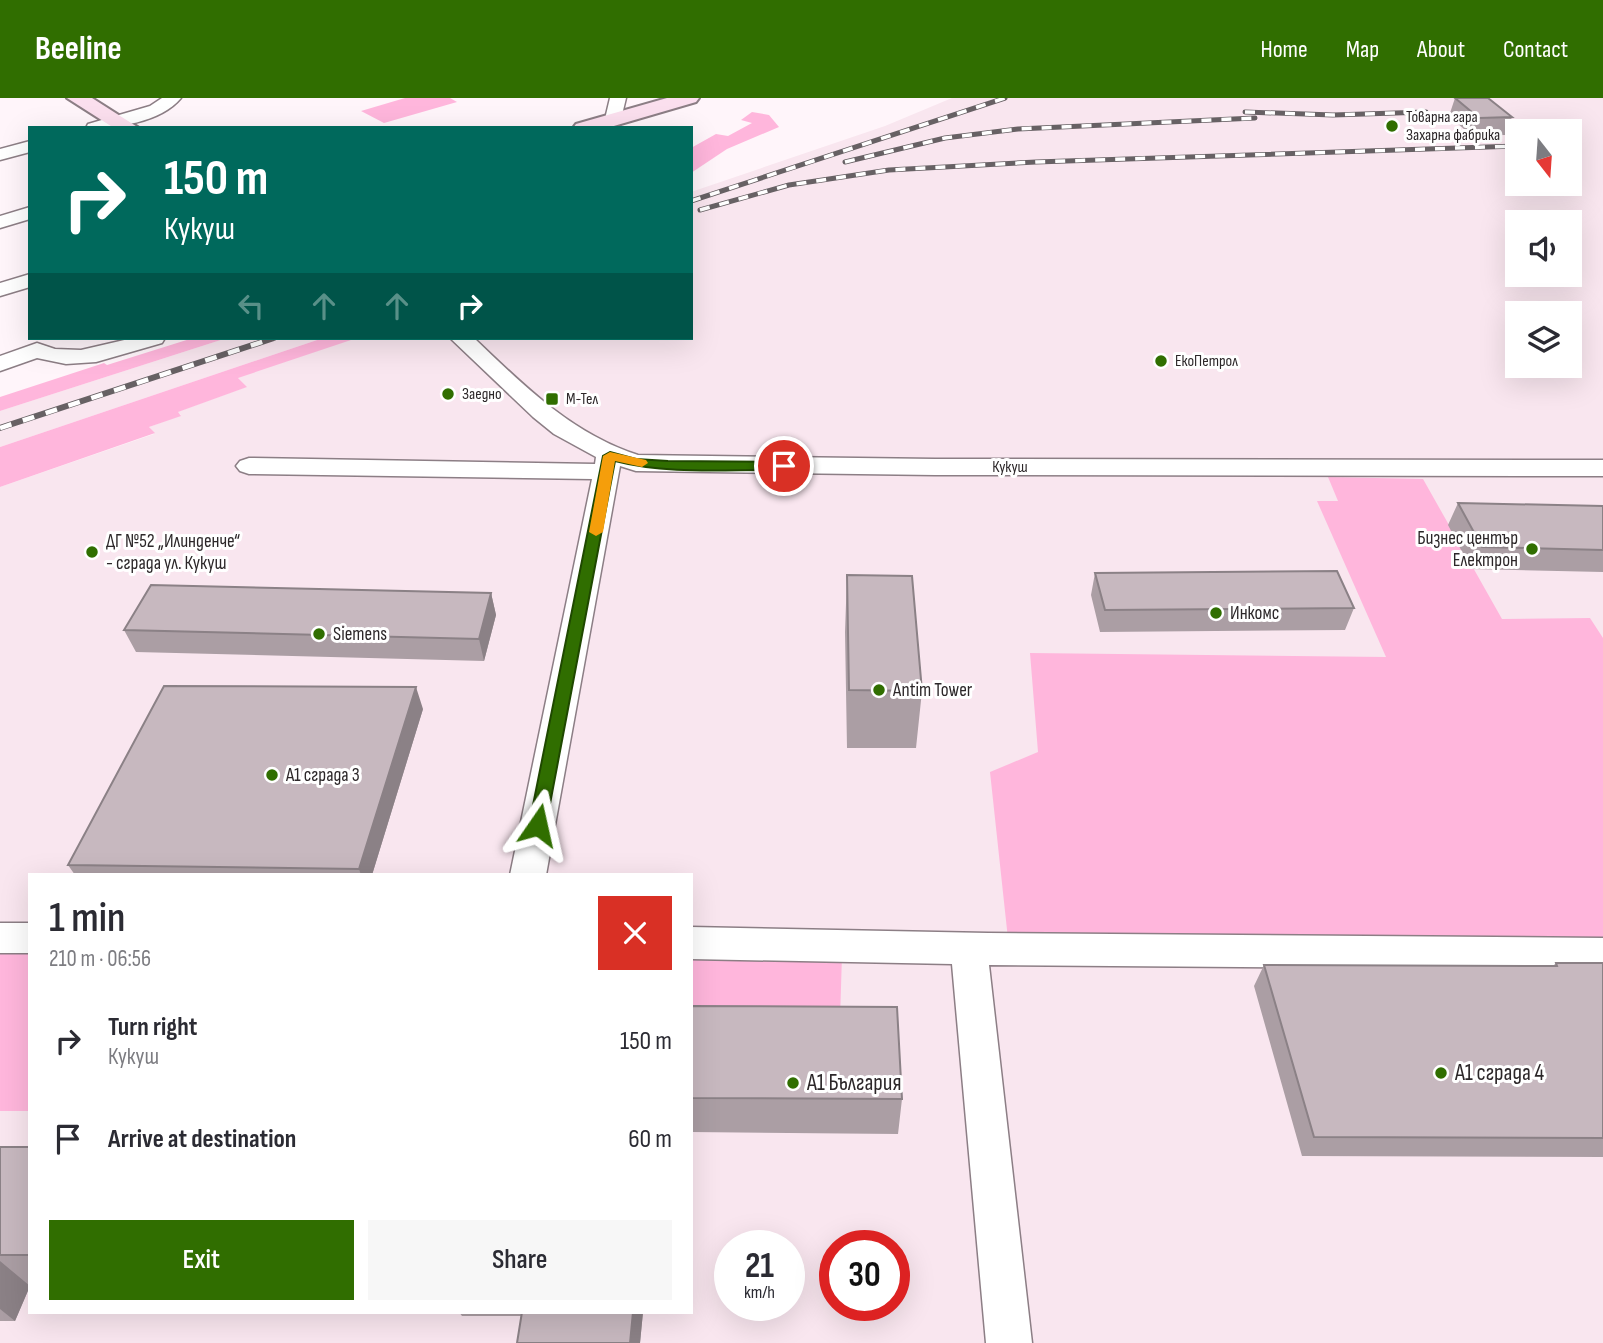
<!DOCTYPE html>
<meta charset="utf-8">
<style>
:root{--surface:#fff;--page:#f7f7f7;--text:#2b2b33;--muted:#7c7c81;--accent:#306e00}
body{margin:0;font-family:"Sofia Sans Condensed",sans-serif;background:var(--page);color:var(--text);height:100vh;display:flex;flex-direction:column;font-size:26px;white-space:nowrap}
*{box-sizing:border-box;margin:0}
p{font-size:23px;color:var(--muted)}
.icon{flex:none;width:38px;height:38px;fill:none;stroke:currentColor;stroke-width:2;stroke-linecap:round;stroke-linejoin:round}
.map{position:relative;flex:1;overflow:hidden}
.side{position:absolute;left:28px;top:775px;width:665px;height:441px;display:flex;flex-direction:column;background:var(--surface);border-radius:0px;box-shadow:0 7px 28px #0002}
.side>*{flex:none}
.banner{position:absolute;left:28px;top:28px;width:665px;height:214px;border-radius:0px;box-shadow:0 7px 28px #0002;background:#00695c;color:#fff;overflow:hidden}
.needle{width:46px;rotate:163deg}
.controls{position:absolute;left:1505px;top:21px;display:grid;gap:14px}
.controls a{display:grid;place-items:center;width:77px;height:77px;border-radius:0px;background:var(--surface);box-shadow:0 7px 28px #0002;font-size:35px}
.speed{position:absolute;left:714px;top:1132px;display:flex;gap:14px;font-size:35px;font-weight:700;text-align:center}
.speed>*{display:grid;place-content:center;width:91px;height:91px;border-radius:50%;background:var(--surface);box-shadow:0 7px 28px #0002;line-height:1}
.speed small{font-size:18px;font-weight:400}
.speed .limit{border:10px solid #d22;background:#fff;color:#111}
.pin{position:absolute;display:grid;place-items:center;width:60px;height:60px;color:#fff;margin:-30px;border:4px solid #fff;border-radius:50%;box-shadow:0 2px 7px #0007}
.me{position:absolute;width:77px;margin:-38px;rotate:11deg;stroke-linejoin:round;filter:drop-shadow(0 0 5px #0008)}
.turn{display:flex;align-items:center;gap:24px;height:147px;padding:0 21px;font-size:32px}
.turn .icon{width:91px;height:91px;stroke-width:2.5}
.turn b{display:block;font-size:49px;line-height:60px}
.lanes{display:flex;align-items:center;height:66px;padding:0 21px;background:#0003;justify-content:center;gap:35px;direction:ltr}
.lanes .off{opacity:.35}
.round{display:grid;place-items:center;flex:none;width:74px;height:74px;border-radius:0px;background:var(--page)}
.overview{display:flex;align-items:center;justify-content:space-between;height:119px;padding:0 21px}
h1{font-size:42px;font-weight:600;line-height:52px}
.primary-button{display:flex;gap:14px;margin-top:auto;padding:14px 21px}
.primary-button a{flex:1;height:80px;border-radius:0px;background:var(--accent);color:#fff;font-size:28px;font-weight:600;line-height:80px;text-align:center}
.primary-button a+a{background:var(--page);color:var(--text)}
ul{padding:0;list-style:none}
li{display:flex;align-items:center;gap:21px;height:98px;padding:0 21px}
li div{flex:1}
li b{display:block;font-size:26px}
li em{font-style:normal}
header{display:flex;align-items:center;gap:42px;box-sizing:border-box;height:98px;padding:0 35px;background:var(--accent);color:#fff}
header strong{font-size:33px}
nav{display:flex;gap:38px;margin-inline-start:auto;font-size:24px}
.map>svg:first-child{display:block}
.built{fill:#f9e6ef;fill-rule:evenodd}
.green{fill:#ffb6dc}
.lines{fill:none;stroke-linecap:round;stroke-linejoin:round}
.street-casing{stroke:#8c7e85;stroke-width:3}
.secondary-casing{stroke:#8c7e85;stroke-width:4}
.street{fill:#fff;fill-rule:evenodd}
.secondary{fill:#fbdfee;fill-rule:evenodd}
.rail-far1-casing{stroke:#676164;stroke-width:5}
.rail-casing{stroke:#676164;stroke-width:6}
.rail-far1{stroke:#fff;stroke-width:3.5;stroke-dasharray:10;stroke-linecap:butt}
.rail{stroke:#fff;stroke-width:4.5;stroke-dasharray:12;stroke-linecap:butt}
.wall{fill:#ab9ea4}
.shaded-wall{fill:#8b8186}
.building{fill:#c7b8bf;stroke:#8b8186;stroke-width:2}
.route{fill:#306e00;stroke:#1f4800;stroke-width:2}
.slow{fill:#f59e0b}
.poi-dot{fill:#306e00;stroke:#fff;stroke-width:2.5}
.labels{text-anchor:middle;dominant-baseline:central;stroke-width:6;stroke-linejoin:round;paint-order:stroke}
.far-poi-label{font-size:16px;fill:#2c2729;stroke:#fff;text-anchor:start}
.far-street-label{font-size:16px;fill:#2c2729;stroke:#fff}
.poi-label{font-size:19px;fill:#2c2729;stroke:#fff;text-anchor:start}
.near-poi-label{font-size:23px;fill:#2c2729;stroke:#fff;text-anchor:start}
</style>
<header>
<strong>Beeline</strong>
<nav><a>Home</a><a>Map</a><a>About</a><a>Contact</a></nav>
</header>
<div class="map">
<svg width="1603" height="1245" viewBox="0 0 1603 1245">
<rect width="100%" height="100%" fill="#fff5fa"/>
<path class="built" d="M952,0H1603V1245H0V389L154,336L149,329L181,317L177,314L246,289L237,279L347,240H691V94L885,28ZM1517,33H1570V86H1517ZM1517,124H1570V177H1517ZM1517,215H1570V268H1517ZM30,777H691V1214H30ZM730,1148H789V1208H730ZM835,1148H894V1208H835Z
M227,240H323L0,349V313Z"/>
<path class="green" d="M405,0H450L457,4L384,25L361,13Z
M752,14L769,17L779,29L727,51L691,75V50L716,36L728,38L752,25L741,22Z
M193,240H227L0,313V299L104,265L107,267Z
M323,240H357L238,280L247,289L178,314L181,318L149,329L155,335L0,389V349Z
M1328,379L1423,381L1502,521L1590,520L1603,540V868L1008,841L990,674L1038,654L1030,555L1386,559L1317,403H1338Z
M0,849L30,850V1013H0Z
M691,856L842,857L840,922H691Z"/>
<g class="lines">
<defs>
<path id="street" d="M162,0H181C160,25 116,30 86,30L88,26L150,8Z
M610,0H626L621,21L613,26L605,21Z
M30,43V54L0,62V51Z
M30,109V121L0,130V118Z
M30,176V189L0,198V185Z
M133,240H165L162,245L96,264L66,266L37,260L0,273V258L37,245L55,251L81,252Z
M450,240H474C523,287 572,336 638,357L935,361L1603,362V378L935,377L636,373L620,368L546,777H510L592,381L249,376L240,373L236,368L240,363L249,360L595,366L596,359L554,336L533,319Z
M0,825H30V855H0Z
M691,829L988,835L1603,840V872L989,867L1032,1245H986L952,866L691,861Z"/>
<path id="secondary" d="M67,0H92L139,30H114Z
M667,0H699L696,4L607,30H573L576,26Z"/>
</defs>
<use href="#street" class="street-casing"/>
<use href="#secondary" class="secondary-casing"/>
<use href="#street" class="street"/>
<use href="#secondary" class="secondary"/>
<defs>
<path id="rail-far1" d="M1245,14L1333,17L1426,14
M845,64L945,40L1018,31L1255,20
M691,103L1005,0
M700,112L789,87L889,72L1036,64L1517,48"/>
<path id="rail" d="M0,330L274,240"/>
</defs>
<use href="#rail-far1" class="rail-far1-casing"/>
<use href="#rail" class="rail-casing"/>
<use href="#rail-far1" class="rail-far1"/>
<use href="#rail" class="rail"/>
</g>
<path class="wall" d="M1455,0L1512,19L1505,37L1472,38L1449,18Z
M1458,405L1603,408V474L1471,471L1448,427Z
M1095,475L1354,510L1345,532L1100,534L1091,497Z
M847,477L922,593L916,650H847L845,534Z
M491,495L496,517L484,563L136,554L124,532Z
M423,611L372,777H75L68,767Z
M1556,865H1603V1059L1302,1058L1254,888L1264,867L1553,868Z
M691,908L902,1001L898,1036L691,1034Z
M0,1049H30V1188L15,1223H0Z
M459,1214H643L640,1245H517L521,1218H462Z"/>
<path class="shaded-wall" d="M491,495L496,517L484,563L479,541Z
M416,589L423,611L372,777H361L359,771Z
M0,1163L30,1188L15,1223L0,1211Z
M633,1214H643L640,1245H630Z"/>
<path class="building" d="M1455,0H1488L1512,19L1479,20Z
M1458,405L1603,408V452L1482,449Z
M1337,473L1354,510L1105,512L1095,475Z
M847,477L912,478L922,593L849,592Z
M151,487L491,495L479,541L124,532Z
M164,588L416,589L359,771L68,767Z
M1556,865H1603V1040L1314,1039L1264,867L1557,868Z
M691,908L897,909L902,1001L691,1000Z
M0,1049H30V1157H0Z
M522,1214H633L630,1245H517Z"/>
<path class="route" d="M610,354L636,361L668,363L784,364L790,368L784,372C728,371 669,377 615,363L546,727L544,732H532L529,727L603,358Z"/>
<path class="slow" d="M610,354L646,362L648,365L642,369L615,363L603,434L596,438L589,434L603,358Z"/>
<g class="poi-dot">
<circle cx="1392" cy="28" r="7"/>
<circle cx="1161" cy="263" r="7"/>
<circle cx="448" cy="296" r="7"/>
<rect x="545" y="294" width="14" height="14" rx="3.5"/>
<circle cx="1532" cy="451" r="7"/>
<circle cx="92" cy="454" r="7"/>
<circle cx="1216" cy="515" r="7"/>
<circle cx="319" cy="536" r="7"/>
<circle cx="879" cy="592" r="7"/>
<circle cx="272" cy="677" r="7"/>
<circle cx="1441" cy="975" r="7"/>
<circle cx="793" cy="985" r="7"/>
</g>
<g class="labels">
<g class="far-poi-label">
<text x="1406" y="19">Товарна гара<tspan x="1406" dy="18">Захарна фабрика</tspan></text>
<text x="1175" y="263">ЕкоПетрол</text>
<text x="462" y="296">Заедно</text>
<text x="566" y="301">М-Тел</text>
</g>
<g class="far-street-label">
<text x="1010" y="369">Кукуш</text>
</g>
<g class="poi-label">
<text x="1518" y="440" text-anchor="end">Бизнес център<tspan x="1518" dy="22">Електрон</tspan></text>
<text x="106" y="443">ДГ №52 „Илинденче“<tspan x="106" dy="22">- сграда ул. Кукуш</tspan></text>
<text x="1230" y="515">Инкомс</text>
<text x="333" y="536">Siemens</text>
<text x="893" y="592">Antim Tower</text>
<text x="286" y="677">А1 сграда 3</text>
</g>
<g class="near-poi-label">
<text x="1455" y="975">А1 сграда 4</text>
<text x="807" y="985">А1 България</text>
</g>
</g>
</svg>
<div class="controls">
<a><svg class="needle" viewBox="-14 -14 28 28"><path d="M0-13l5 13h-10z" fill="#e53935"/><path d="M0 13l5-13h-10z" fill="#7c7c81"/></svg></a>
<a><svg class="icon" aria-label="sound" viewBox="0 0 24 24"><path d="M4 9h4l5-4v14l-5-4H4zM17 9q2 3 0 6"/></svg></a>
<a><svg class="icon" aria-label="layers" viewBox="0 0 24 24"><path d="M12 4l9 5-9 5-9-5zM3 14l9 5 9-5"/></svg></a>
</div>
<div class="speed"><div>21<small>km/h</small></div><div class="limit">30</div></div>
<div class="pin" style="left:784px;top:368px;background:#d93025"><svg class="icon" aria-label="arrive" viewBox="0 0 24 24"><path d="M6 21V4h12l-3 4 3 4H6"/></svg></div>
<svg class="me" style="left:538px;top:727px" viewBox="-20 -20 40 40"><path d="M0-17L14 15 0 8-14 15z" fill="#306e00" stroke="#fff" stroke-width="4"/></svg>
<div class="banner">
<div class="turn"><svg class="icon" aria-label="right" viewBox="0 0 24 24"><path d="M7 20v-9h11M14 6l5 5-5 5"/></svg><div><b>150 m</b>Кукуш</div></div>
<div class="lanes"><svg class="icon off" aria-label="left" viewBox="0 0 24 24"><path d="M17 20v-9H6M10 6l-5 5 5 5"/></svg><svg class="icon off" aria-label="ahead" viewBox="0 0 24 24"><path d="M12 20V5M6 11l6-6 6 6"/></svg><svg class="icon off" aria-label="ahead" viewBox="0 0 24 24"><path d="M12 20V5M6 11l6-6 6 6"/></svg><svg class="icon" aria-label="right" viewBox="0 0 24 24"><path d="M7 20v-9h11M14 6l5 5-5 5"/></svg></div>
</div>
<section class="side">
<div class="overview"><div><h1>1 min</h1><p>210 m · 06:56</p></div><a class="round" style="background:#d93025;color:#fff"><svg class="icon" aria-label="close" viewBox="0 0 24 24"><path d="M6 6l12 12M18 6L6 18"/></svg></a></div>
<ul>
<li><svg class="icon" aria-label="right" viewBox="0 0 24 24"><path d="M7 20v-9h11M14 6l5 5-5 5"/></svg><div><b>Turn right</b><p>Кукуш</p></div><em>150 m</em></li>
<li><svg class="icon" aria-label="arrive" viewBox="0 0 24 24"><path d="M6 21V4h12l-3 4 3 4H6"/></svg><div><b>Arrive at destination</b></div><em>60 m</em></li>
</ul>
<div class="primary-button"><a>Exit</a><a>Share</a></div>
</section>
</div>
